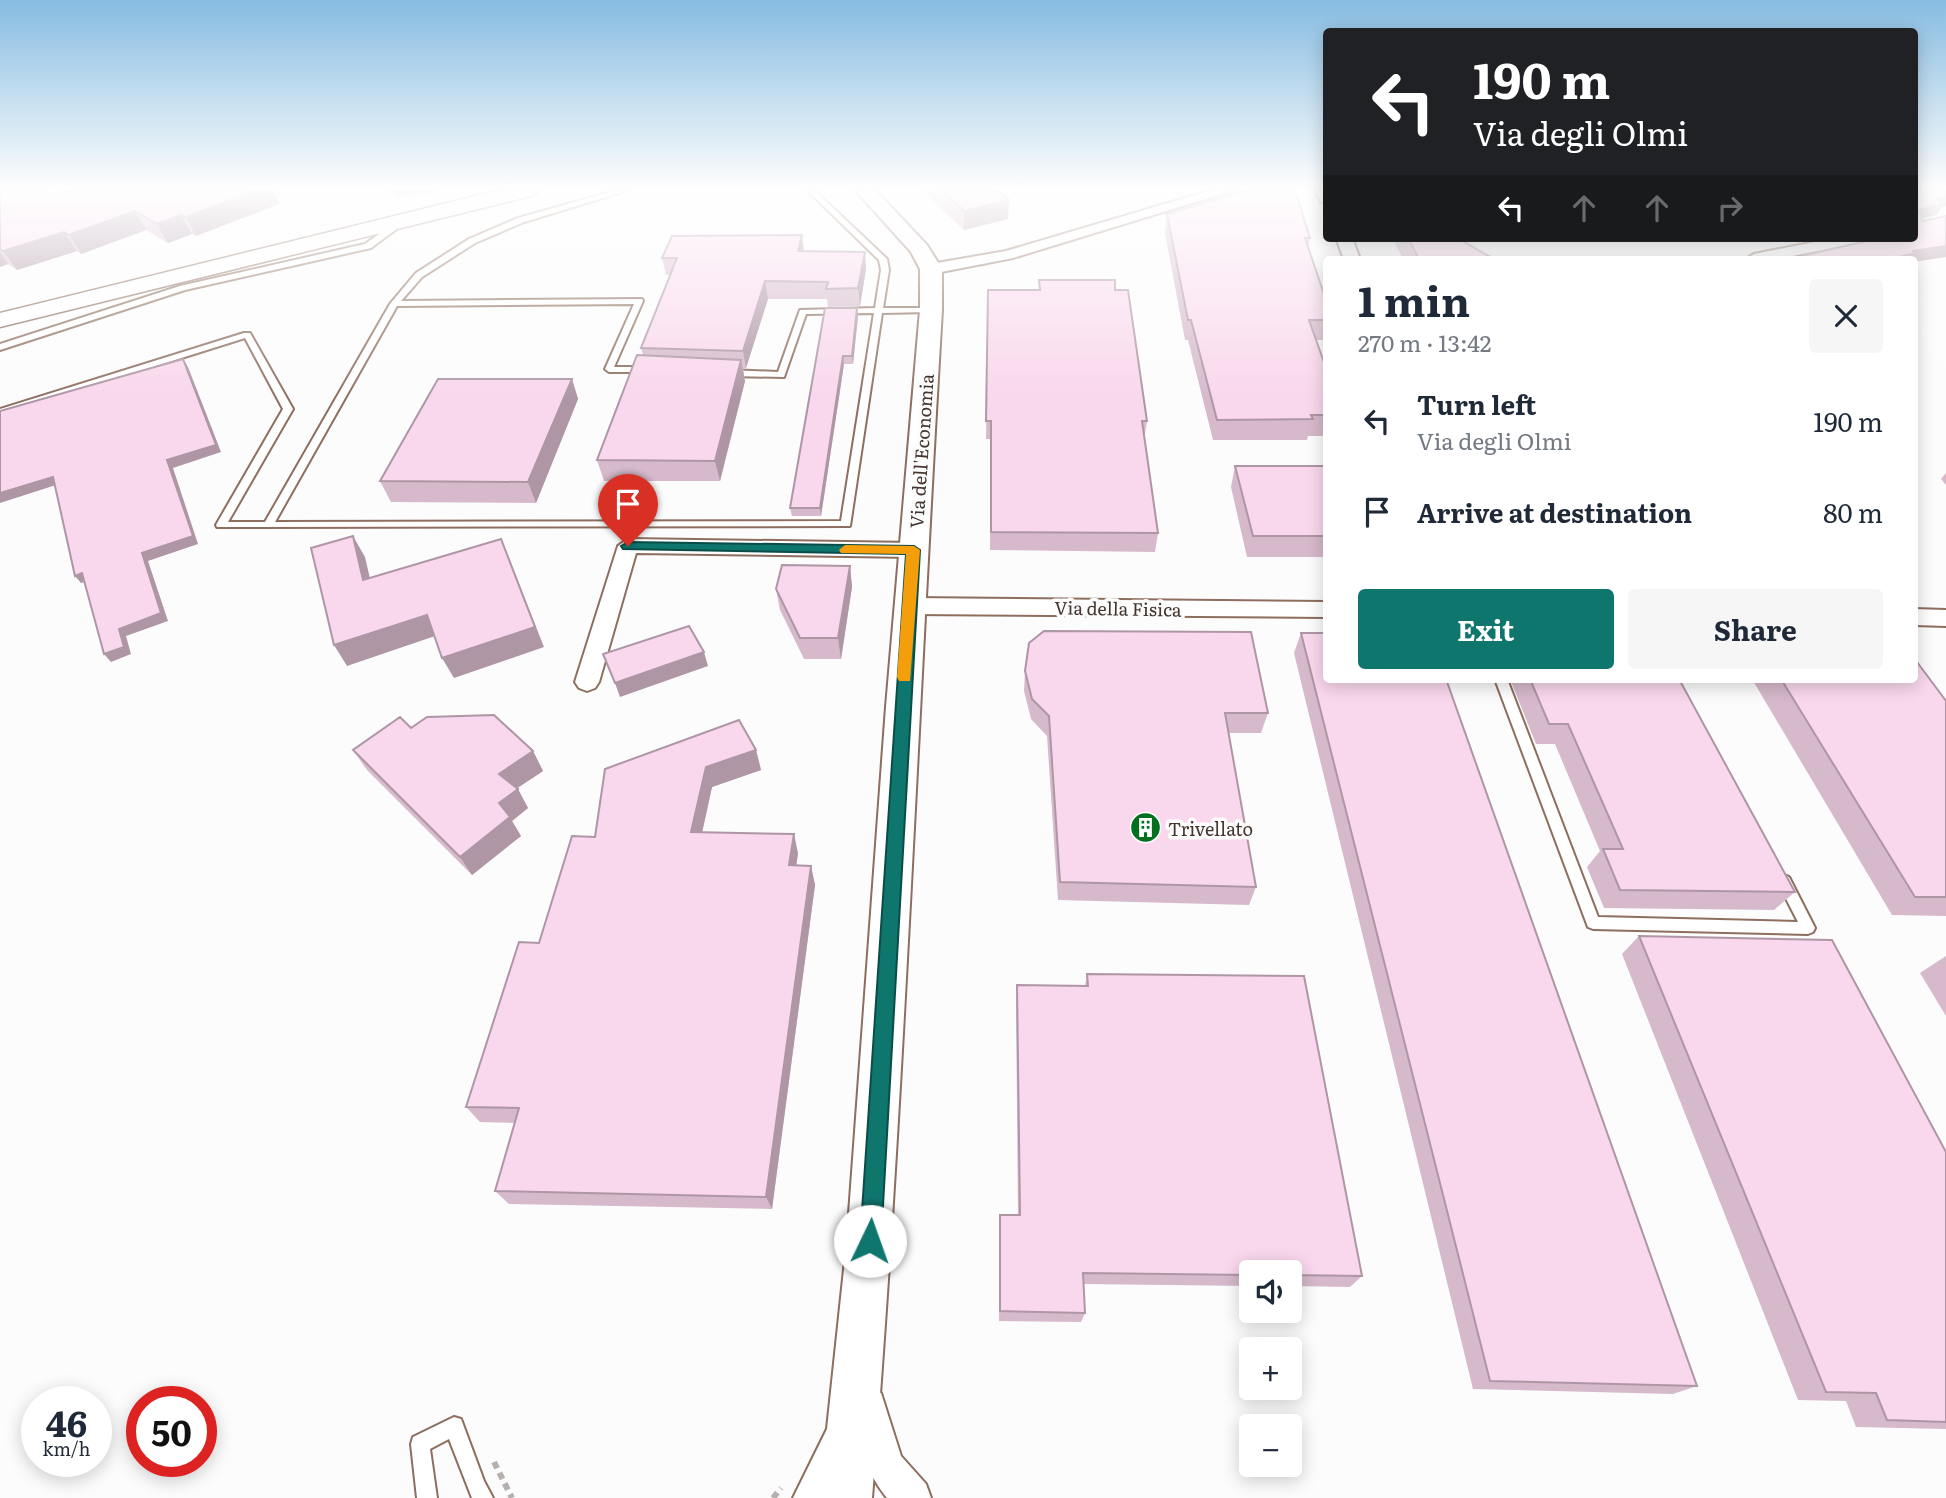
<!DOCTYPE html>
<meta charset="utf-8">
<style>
:root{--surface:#fff;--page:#f6f6f7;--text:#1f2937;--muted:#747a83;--accent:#0f766e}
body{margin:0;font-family:Literata,serif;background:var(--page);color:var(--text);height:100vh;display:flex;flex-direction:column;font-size:26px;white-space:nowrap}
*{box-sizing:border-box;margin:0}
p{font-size:23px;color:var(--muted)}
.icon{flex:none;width:38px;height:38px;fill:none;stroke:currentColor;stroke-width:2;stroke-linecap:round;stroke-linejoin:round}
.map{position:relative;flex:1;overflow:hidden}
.side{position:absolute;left:1323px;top:256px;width:595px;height:427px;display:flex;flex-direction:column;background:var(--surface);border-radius:7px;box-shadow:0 4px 18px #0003}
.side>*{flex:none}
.hud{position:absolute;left:1323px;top:28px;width:595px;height:214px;border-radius:7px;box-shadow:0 4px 18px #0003;background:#202124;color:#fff;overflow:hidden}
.tools{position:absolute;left:1239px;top:1260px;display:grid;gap:14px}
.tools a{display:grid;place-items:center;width:63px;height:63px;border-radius:7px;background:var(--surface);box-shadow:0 4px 18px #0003;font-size:35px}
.speed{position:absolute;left:21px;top:1386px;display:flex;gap:14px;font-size:35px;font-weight:700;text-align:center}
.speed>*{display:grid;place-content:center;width:91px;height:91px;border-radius:50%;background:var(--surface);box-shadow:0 4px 18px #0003;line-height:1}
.speed small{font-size:18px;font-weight:400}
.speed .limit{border:10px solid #d22;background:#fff;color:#111}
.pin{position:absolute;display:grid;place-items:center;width:60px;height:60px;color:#fff;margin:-72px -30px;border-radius:50% 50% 50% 0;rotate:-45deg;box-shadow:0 0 7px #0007}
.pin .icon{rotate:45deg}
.me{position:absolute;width:77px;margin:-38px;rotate:3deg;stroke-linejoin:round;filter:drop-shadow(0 0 5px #0008)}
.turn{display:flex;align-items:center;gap:24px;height:147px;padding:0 35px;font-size:32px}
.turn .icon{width:91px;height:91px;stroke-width:2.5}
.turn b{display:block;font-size:49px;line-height:60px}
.lanes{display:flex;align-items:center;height:66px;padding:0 35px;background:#0003;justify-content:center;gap:35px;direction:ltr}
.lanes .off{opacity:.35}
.round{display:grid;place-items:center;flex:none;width:74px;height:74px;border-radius:7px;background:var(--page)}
.headline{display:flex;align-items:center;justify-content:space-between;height:119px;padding:0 35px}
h1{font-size:42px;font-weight:700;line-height:52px}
.cta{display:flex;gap:14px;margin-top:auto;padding:14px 35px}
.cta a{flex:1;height:80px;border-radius:7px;background:var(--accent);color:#fff;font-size:28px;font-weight:700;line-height:80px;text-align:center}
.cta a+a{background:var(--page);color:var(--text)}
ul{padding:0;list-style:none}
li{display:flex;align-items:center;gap:21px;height:91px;padding:0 35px}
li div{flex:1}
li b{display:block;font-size:26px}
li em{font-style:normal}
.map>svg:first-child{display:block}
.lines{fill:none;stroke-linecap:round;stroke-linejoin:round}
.lane-casing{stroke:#8d6e5f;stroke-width:4}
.street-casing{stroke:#8d6e5f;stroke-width:4}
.secondary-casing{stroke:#8d6e5f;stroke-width:4}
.primary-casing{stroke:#8d6e5f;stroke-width:3}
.path{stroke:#b6b1ae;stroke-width:6;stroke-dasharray:7 5;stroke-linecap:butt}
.lane{fill:#fff;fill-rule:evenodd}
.street{fill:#fff;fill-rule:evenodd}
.secondary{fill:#fff;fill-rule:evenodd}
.primary{fill:#fff;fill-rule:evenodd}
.wall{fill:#d6b9cb}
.shaded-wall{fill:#ae96a5}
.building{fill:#f9d7ec;stroke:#ae96a5;stroke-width:2}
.route{fill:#0f766e;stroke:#0a4d48;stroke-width:2}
.slow{fill:#f59e0b}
.labels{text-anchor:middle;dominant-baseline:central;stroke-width:7;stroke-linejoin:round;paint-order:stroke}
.street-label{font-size:18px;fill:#44362f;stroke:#fcfcfc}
.poi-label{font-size:18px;fill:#44362f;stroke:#fcfcfc;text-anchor:start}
</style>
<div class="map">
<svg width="1946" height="1498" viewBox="0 0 1946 1498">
<rect width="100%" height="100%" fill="#fcfcfc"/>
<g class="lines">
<defs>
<path id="lane" d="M617,190H629L524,222L475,243L422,277L401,301L642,299L643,301L614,367H647L651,370L650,372H609L605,369L634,304L397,306L275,522L841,521L874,313L806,314L784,377L728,376L724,373L728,370L778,372L800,310L875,308L881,270L879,260L807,190H814L887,259L889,270L883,308H931L935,310L931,312L882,313L850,526L217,527L216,525L283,409L245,338L0,415V409L244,333H250L293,409L228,522H265L390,304L416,273L469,239L518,218Z
M399,220L406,222L371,248L185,290L0,350V344L180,286L365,244Z
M1495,679H1507L1598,917L1798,922L1777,881L1779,877L1784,875L1789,877L1813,924L1815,928L1813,932L1808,934L1593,929L1588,927Z
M454,1417L461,1419L484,1481L493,1498H472L449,1439L430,1449L437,1498H417L411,1444L413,1437Z"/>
<path id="street" d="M1212,190H1235L1013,258L931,274L923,269L931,264L1006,251Z
M1315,190H1326V203L1321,202Z
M1336,238H1352L1360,259H1344Z
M1835,238H1866L1858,243L1777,259H1746L1754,254Z
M628,539L914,543L924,550L914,557L636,553L599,682L595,688L587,691L579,688L575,682L618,546Z
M910,598L1326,602V617L910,614L902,611L899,606L902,601Z
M1914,609L1946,610V626L1914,625Z
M868,1388L881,1393L901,1456L926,1484L931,1498H887C868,1475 843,1421 855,1393Z"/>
<path id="secondary" d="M855,190H875L927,245L942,269V310C918,706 904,1103 872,1498H793L827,1429L847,1241L886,707L920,310V269L911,252Z"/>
<path id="primary" d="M500,190H538L535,195L0,327V313Z"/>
</defs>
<use href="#lane" class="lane-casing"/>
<use href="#street" class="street-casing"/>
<use href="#secondary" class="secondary-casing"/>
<use href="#primary" class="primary-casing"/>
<path class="path" d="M494,1462L512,1498
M773,1498L781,1488"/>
<use href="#lane" class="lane"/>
<use href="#street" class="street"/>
<use href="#secondary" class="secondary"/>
<use href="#primary" class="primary"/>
</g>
<path class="wall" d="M0,190L53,195L183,191L186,190H273L279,204L196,236L192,234L168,243L146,230L81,254L77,251L17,270L8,264L0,267Z
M388,190H438L422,195L418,192L399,197Z
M922,190H997L1009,200L1008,219L964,230Z
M1167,214L1310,238L1308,248L1326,300V340H1316L1325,365H1326V436H1308L1307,440H1213L1188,340H1185L1165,233Z
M1396,238H1457L1494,259H1403L1395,243Z
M804,251L865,252L866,269L860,306L828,307L827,299H768L746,368H743L745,381L720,481H604L597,460L643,355L641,348L670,275H666L662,258Z
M1039,280L1115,290L1147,421L1144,439L1158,533L1155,552L990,550L991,439H986L988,290H1039Z
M857,308L858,316L853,364H844L821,516H792L790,508Z
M572,379L578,399L536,503L391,502L380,481Z
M1235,466H1326V557H1247L1231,487Z
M1946,473V485L1941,479Z
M850,566L852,587L841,659H804L780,610L776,589Z
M1301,633L1697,1386L1673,1394L1473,1389L1294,653Z
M1025,671L1268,713L1261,733H1229L1256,887L1249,905L1058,900L1047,736L1031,719L1024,691Z
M1510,679H1679L1795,892L1774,910L1604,908L1587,867L1600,851L1555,744H1536Z
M1752,679H1914L1946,701V916L1892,915Z
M411,728L533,751L543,771L517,788L528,808L512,821L521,836L472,875L367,770L353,750Z
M756,750L761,770L712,787L702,833L798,853L796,865L811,866L815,885L772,1209L509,1204L495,1191L515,1123L480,1122L466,1107L539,943L595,837Z
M1639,936L1946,1152V1429L1856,1427L1846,1401L1798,1400L1622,954Z
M1946,956V1016L1920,973Z
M1087,974L1362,1276L1350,1287L1290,1286V1272H1251V1286L1083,1284L1085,1313L1081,1322L999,1321L1000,1215H1018L1016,1002L1017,985L1085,986Z"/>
<path class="shaded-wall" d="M257,190H273L279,204L196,236L186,217Z
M396,190H417L418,192L399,197Z
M420,190H438L422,195Z
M1946,197V206L1941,208L1936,215L1914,221L1919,210L1937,200Z
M1009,200L1008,219L964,230V211Z
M135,211L146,230L81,254L69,235Z
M181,215L192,234L168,243L157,224Z
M64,232L77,251L17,270L3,251Z
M802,235L804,252L798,251Z
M1946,246V257L1914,262V259H1892L1913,251Z
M0,252L8,264L0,267Z
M865,252L866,269L860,306L858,288Z
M765,281L768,299L746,368L743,351Z
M857,308L858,316L853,364L852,356Z
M843,356L844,364L821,516L820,508Z
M183,359L188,367L221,452L173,468L198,544L148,561L168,621L126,636L131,654L111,662L104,654L119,629L167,460Z
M741,360L745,381L720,481L715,461Z
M572,379L578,399L536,503L528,482Z
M53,477L59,484L0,503V493Z
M353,536L365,557L375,600L363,580Z
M501,539L544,647L454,678L442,658Z
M850,566L852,587L841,659L838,638Z
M82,573L88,581L81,583L75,576Z
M427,615L438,635L347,666L334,645Z
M704,652L708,666L620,697L615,683Z
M756,750L761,770L712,787L698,851L691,832L706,767Z
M533,751L543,771L510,793L499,774Z
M518,789L528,808L512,821L521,836L472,875L460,857L499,803Z
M794,834L798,853L794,884L789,865Z
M811,866L815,885L772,1209L766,1197Z"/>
<path class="building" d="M0,190H45L53,195L68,190H181L183,191L186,190H257L186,217L181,215L157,224L135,211L69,235L64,232L3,251L0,249Z
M942,190H997L1009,200L964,211Z
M1249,190H1295L1310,238H1305L1326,300V320H1309L1325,365H1326V415H1311L1313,419L1217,420L1191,320H1188L1167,214Z
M1914,190H1946V197L1937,200L1944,203L1919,210L1923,221L1946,216V246L1913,251L1915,253L1892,259H1813L1806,255L1880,238H1914Z
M802,235L798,251L865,252L858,288L826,289L828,282L765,281L743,351L641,348L677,258H662L672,236Z
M1408,238H1457L1494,259H1419Z
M1039,280H1115V290H1128L1147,421H1142L1158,533L991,532V421H986L988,290H1040Z
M825,308H857L852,356H843L820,508H790Z
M637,355L741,360L715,461L597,460Z
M183,359L216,445L167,460L193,536L142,553L161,613L119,629L124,647L104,654L82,573L75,576L53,477L0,493V411Z
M438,379H572L528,482L380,481Z
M1235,466H1326V536H1253Z
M353,536L363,580L501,539L535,627L442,658L427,615L334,645L311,548Z
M782,565L850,566L838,638H800L776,589Z
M689,626L704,652L615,683L603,654Z
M1044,631L1251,632L1268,713H1225L1256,887L1060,882L1049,716L1032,699L1025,671L1029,643Z
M1301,633H1326V679H1446L1697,1386L1490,1381Z
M1914,658L1946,701V897H1915L1781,679H1914Z
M1530,679H1679L1795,892L1620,890L1603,849H1623L1568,724H1549Z
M494,715L533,751L499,774L518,789L499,803L510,817L460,857L353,750L400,717L411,728L427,717Z
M739,720L756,750L706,767L691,832L794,834L789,865L811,866L766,1197L495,1191L519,1108L466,1107L519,942L539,943L572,836L595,837L605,769Z
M1639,936L1832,940L1946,1152V1422L1887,1420L1876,1393L1826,1392Z
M1087,974L1304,976L1362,1276L1290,1275V1272H1251V1275L1083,1273L1085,1313L1000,1311V1215H1020L1017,985L1088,986Z"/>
<linearGradient id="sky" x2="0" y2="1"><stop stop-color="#87bce1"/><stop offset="0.47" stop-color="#fefefe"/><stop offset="1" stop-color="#fefefe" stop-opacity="0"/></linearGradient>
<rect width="1946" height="400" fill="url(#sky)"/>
<path class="route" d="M628,542L914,546L920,550L881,1241L878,1249L870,1252L863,1249L860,1241L906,554L623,549L621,546Z"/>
<path class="slow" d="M845,545L914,546L920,550L910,681H899L897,677L906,554L841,553L839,550Z"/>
<defs>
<symbol id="building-disc" viewBox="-11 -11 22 22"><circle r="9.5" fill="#006f20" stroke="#fcfcfc"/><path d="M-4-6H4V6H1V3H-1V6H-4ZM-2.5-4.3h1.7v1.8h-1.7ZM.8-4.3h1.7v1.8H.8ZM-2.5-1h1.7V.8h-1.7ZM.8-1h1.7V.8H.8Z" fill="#fff"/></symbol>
</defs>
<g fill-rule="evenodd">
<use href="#building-disc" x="1128" y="810" width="35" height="35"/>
</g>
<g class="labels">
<g class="street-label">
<text transform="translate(921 451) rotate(-86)">Via dell'Economia</text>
<text transform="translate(1118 608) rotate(1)">Via della Fisica</text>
</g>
<g class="poi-label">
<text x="1168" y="828">Trivellato</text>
</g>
</g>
</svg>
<div class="tools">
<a><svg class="icon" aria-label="sound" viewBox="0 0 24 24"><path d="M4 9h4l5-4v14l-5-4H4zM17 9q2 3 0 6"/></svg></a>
<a>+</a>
<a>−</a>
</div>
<div class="speed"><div>46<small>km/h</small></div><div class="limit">50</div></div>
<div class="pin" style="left:628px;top:546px;background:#d93025"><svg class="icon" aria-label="arrive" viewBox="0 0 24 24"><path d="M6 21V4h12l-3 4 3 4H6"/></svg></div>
<svg class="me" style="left:870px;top:1241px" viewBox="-20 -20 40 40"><circle r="19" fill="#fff"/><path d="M0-13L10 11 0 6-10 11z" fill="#0f766e"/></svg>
<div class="hud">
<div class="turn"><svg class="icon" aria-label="left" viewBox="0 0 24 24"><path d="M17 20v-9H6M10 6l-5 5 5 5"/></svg><div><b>190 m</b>Via degli Olmi</div></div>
<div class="lanes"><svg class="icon" aria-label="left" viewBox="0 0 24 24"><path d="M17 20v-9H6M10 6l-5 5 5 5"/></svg><svg class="icon off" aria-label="ahead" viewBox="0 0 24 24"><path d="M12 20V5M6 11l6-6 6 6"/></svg><svg class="icon off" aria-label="ahead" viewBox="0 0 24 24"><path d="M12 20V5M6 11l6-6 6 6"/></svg><svg class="icon off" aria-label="right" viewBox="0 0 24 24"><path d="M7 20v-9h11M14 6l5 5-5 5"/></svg></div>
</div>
<section class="side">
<div class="headline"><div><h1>1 min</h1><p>270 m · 13:42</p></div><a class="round"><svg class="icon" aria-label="close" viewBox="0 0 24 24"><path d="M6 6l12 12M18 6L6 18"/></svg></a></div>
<ul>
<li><svg class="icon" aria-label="left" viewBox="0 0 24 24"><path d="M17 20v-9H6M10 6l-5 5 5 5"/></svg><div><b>Turn left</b><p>Via degli Olmi</p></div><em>190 m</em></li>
<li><svg class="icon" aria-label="arrive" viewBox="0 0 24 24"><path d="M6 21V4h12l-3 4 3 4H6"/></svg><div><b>Arrive at destination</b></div><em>80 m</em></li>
</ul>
<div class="cta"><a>Exit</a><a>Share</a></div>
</section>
</div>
